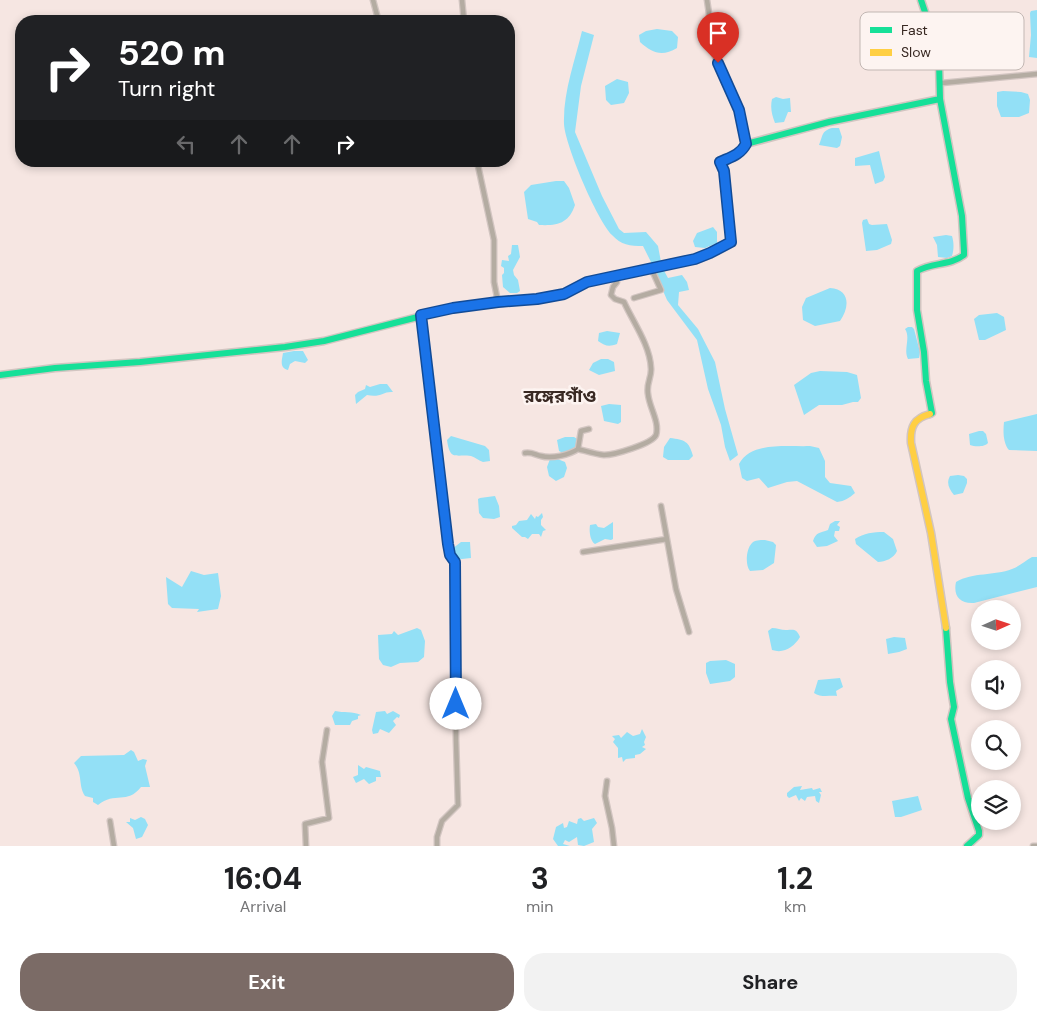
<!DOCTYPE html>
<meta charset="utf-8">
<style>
:root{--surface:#fff;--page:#f2f2f2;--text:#202124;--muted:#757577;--accent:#7b6b66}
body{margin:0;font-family:"DM Sans","Noto Sans Bengali",sans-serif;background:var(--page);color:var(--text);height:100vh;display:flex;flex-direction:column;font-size:19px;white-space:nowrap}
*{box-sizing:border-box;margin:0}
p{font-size:16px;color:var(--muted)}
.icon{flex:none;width:28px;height:28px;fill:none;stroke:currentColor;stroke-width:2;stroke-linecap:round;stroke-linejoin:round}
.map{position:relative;height:846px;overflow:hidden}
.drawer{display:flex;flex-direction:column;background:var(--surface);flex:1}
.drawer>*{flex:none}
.top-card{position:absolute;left:15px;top:15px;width:500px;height:152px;border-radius:20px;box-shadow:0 2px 8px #0003;background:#202124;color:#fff;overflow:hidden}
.needle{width:32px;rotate:87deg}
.fabs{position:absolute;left:971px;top:600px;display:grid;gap:10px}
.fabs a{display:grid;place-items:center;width:50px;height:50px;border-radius:50%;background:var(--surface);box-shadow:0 2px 8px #0003;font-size:25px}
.pin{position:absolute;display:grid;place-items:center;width:42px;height:42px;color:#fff;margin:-51px -21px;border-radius:50% 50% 50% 0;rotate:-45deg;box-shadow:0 0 5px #0007}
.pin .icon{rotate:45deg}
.me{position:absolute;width:55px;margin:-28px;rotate:0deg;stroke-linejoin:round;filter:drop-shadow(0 0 4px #0008)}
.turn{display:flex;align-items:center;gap:18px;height:105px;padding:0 20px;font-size:22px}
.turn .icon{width:65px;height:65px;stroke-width:2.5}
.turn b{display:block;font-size:35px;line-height:42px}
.lanes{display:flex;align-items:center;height:48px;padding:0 20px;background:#0003;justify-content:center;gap:25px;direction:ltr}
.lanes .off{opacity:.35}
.eta{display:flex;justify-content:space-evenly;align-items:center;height:85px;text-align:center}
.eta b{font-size:30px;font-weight:700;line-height:35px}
.action{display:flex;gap:10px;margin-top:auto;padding:10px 20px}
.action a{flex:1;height:58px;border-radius:20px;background:var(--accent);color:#fff;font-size:20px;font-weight:700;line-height:58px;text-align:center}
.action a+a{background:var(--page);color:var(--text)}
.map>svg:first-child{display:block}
.water{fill:#93e0f6}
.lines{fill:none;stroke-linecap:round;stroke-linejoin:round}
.street-casing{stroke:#d2c5c1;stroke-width:7}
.fast-casing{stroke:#d2c5c1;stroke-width:9}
.slow-casing{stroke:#d2c5c1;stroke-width:9}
.street{stroke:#b4aca2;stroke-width:4.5}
.fast{stroke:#16e098;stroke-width:6}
.slow{stroke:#ffcf43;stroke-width:6}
.route-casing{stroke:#114b97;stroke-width:12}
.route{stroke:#1a73e8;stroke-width:9}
.labels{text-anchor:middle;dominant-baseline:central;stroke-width:5;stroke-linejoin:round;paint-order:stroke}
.quarter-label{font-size:18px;font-weight:bold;fill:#392923;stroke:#fdf4f1}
.key{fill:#fdf4f1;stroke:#c2b7b3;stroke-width:1}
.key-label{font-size:14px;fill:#392923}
</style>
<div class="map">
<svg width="1037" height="846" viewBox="0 0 1037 846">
<rect width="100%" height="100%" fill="#f6e6e2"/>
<path class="water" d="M1037,10V58L1029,57L1031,35L1030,13L1031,11Z
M657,29L672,31L678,37L677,48C662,57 652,53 640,42L639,35L646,31Z
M582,31L594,35L581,86L575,132L602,196L619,229L624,233L646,232L658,246L661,262L652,264L643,246C630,246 621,245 612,235C597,220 565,145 564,124C563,92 575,61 582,31Z
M617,79L628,82L629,93L624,103L611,105L606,100L605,86Z
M1003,91L1021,92L1028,94L1030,100L1029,113L1019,117H1001L997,106V92Z
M776,97L783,99L790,98L791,112H788L784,122L775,123C772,115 770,108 772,99Z
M832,128H839L842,137L840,146L837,148L819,145C823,136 821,131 832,128Z
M879,151L885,177L883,181L875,184L870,165L855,166V158Z
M556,181H564L569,188L575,205C569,223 558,226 539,225L537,222L528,219L524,192L531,185Z
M867,219L869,224L872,225L887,224L892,240L891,244L877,250L866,251L862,223L863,220Z
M713,227L717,232V243L705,248L695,247L693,241L697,233Z
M946,235L952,236C954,243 954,249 952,256L947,258L938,257L937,245L933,237Z
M512,245H518L520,257L513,270L514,275L518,280L520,291L517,293H510L503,287L502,275L504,273V268L501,266L502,260L509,261L508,256L511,254Z
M662,267L668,278L682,275L687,282L689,290L679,292L678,305L698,329L715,362L725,409L738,455L730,461L725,447L721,425L708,389L697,340L667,300L654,270Z
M830,288C850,289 850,307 840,321L815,326L803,320L802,307L806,298Z
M997,313L1004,317L1006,330L985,340H979L974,319L979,315Z
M908,327H912L914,329L920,352L919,358L908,359C903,349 911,338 905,329Z
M607,331L620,333L617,344C609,347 605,346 598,341L599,333Z
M294,351H303L308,360L305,363L295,361L290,364L288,370C279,368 282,360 283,353Z
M601,359H608L614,362L615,371L599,375L589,370L593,363Z
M820,371L847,372L857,375L861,398L858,402H853L842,405H819L804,415L794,385L811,373Z
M380,384H387L393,392C383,391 381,398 367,395L356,404L355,395L358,392L365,389L366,385L370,387Z
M609,404L621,405V422L618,424L604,421L601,406Z
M1037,414V451L1009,450C1003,443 1003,431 1004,422Z
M979,431H983L986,434L988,443C985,447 975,447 970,445L969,434Z
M451,436L485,446L489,450L490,461L483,462C479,461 475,457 471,456C455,454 450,461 447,440Z
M565,437H574L579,440L578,449L565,454L559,451L557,440Z
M670,438C685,440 689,441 693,456L689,460H668L663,457L664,447Z
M810,446L819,448L825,461V477L830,483L851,486L855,493C849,498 845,501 837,502L797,481L787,482L768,488L759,478L747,481L742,478L739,464C751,441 788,447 810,446Z
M555,458L565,462L567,468L564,477L556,481L549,476L547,467L550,459Z
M958,475L964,476L967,479V483L963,493L954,495C949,489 946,483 950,476Z
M495,496L499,506L500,517L494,519L483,518L479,513L478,499L480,498Z
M542,513L543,517L541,520V525L546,530L543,531L541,537L539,534H532L528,539L525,537H522L512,528V526L516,525L519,521L527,520L531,514L535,519L536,516L538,517Z
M835,521H840L837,525L840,527L839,531H835L834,536L838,541L827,546L817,547L813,541C816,532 820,533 828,530L830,524Z
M613,522V539L611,540L605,539L595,544C590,541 589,531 590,525L596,524L598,527L604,528Z
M884,532L893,539L897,551C894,558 885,562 878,562L856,544L855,539C864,533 873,532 884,532Z
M765,540L773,542L776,545L774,563L763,570L750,571C745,565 746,549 752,543C755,540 761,540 765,540Z
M461,542H470L471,558L453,560L452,549Z
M1032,557H1037V587L974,603C960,604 953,596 956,582C973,572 994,576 1012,569C1020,566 1025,561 1032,557Z
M191,571L204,575L218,573L221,596L218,609L197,612L199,609L172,608L168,604L166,577L182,587Z
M417,628L421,630L425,641L424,657L418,662L400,663L391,667L383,665L379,659L378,635L392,634L394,631L398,635Z
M772,628C777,628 781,630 786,630C794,630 796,628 800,637C794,647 784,654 772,650L768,631Z
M894,637L905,638L907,649L899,652L888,654L886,639Z
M726,660L735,664V677L730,681L710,684L706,673V663L710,661Z
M840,678L843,687L836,691L837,696C830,695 821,698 814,693L818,680Z
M335,711C344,713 352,711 361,715L358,716V719L352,721L350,725H335L332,716Z
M385,711L387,714L393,711L400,715L399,718L397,717L393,721L396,725L389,733L380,729L378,733L373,734L372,730L376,712Z
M642,729L646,737L644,742L645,745L642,747L646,749L640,754L635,755V758L626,759L623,762L622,757L618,758V748L613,742L615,739L612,736L619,735L621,738L627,732L633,736L640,734Z
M131,750L134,752L138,761L143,759L147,760L145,766L150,787H141C127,805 115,791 98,805L93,802V798L85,796C78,786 83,773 74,763L81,756L124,755Z
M358,765L364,769L366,767L380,771L381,777H376V781L369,784L364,779L356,783L353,777L358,775Z
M802,786L800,790L812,788L813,790L820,788L822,792H819L821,795L819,803L816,801L815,796L807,797L805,801L801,798L799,801L796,795L789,798L787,796V793L794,787Z
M918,796L922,810L901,817H895L892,801Z
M141,817L145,819L148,825L142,837L136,839L133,828L126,822H130V818L135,820Z
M581,818L584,821L594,818L597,823L592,829L594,842L584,846L578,845L577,837L569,842L565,840L563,844L570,846H558L553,839L556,827L563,823L564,828L567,827L569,821L577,824L578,819Z"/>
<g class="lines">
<defs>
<path id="street" d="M373,0L377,15
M462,0L464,21
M707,0L712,34L713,52L739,111L746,144
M942,83L1037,74
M477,161L494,240V282L498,302
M634,298L661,290L651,268
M421,315L448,544L450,555L455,563L456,740L458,805L442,821L437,837V846
M578,449C586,451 596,454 604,455C614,455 652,444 656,435C660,422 649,407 648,394C646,383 652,377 651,368C650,345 633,322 624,302L615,299L611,295L613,287L617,282L615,275
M525,453C533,452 535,455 541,456C552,459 569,455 578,449L581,431L589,429
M661,506L676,589L689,632
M583,552L667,539
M607,781L605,796L612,828L614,846
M110,821L114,846
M306,846L305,824L329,818L322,762L327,730
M1033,846H1037"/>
<path id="fast" d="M921,0L933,36L939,61L940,99L962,216L964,251V255C950,266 932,262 917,271V310L924,352L926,381L932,413L930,414
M726,191L724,171L720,161L738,153L746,144L829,122L940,99
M0,375L55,368L140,362L285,347L324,341L453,308L537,299L564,294L587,282L596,280
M946,628L950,682L954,707L951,719L968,798L979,831V835L967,846"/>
<path id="slow" d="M596,280L695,259L731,242L726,191
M930,414C914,418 910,427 911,443L931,533L946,628"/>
</defs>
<use href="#street" class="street-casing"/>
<use href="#fast" class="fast-casing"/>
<use href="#slow" class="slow-casing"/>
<use href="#street" class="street"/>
<use href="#fast" class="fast"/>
<use href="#slow" class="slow"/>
</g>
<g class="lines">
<defs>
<path id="route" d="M456,704L455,562L450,555L448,544L421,315L453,308L498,302L537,299L564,294L587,282L695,259L710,253L731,242L724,171L720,162C731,157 740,155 746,144L739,110L718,63"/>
</defs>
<use href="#route" class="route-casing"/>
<use href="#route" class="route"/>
</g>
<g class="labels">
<g class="quarter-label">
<text x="560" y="396">রঙ্গেরগাঁও</text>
</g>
</g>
<rect x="860" y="12" width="164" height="58" rx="8" class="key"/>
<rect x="870" y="27" width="22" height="6" fill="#16e098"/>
<rect x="870" y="49" width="22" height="7" fill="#ffcf43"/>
<g class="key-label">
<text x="901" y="35">Fast</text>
<text x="901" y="57">Slow</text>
</g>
</svg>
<div class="fabs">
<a><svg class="needle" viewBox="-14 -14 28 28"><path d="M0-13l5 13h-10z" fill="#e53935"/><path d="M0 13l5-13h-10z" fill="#757577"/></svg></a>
<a><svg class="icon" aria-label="sound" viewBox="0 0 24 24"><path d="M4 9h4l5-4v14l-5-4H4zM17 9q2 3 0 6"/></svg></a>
<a><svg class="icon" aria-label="search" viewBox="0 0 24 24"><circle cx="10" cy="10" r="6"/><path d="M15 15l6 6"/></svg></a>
<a><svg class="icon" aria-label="layers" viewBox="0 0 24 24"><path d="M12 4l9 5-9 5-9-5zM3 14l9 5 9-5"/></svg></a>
</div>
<div class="pin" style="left:718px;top:63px;background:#d93025"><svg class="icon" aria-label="arrive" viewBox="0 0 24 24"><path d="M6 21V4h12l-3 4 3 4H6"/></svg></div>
<svg class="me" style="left:456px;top:704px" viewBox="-20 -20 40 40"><circle r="19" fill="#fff"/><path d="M0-13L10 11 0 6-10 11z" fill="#1a73e8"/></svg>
<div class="top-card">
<div class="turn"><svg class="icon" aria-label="right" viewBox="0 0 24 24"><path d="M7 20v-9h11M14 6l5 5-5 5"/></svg><div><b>520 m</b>Turn right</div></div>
<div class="lanes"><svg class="icon off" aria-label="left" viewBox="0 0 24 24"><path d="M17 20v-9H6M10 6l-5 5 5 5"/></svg><svg class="icon off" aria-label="ahead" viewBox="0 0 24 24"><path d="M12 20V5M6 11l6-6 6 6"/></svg><svg class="icon off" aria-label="ahead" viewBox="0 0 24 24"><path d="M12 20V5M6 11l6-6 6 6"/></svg><svg class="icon" aria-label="right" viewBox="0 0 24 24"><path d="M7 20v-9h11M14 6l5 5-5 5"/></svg></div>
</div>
</div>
<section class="drawer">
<div class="eta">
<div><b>16:04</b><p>Arrival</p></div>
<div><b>3</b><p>min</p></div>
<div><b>1.2</b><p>km</p></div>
</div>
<div class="action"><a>Exit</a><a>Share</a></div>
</section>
